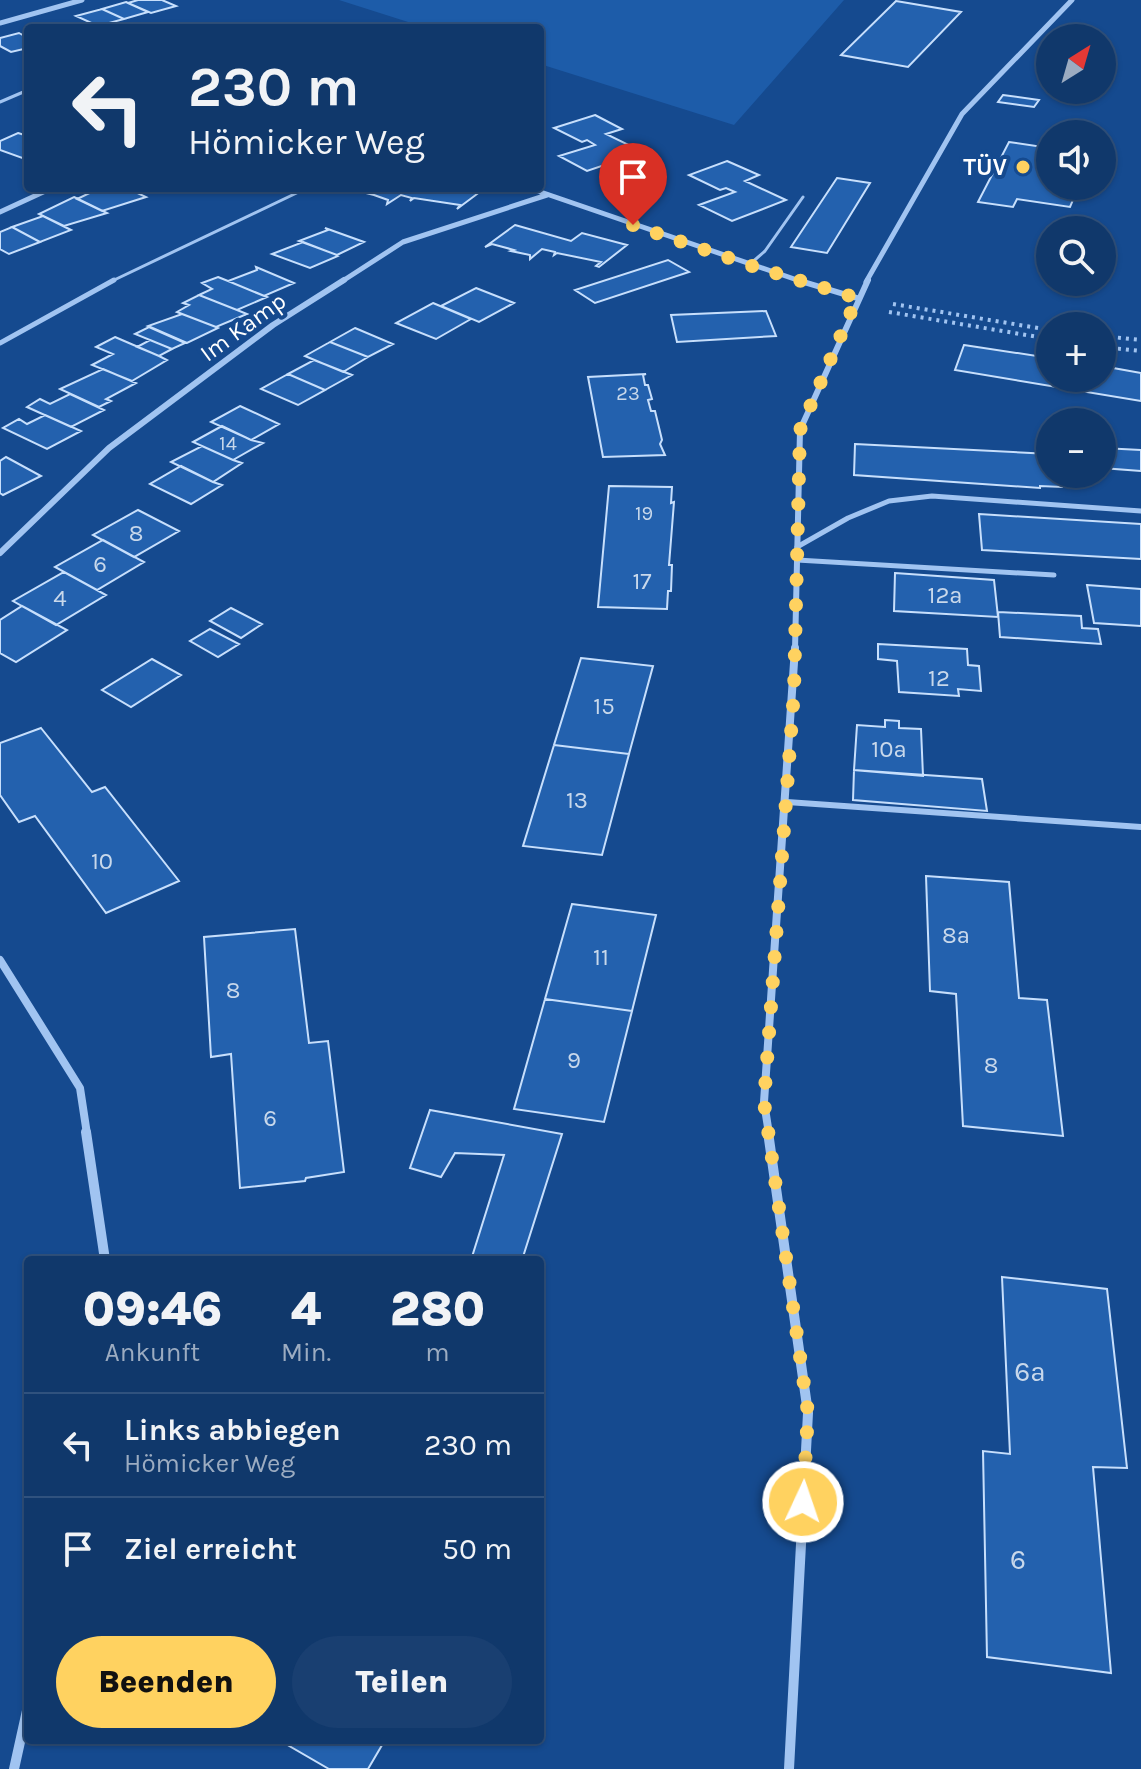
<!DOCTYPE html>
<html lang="de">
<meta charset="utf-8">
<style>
:root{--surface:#10386b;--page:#193f71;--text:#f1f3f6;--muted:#9cacc1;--line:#30527e;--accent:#ffd260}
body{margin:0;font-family:Karla,sans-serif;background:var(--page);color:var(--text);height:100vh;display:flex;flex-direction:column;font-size:30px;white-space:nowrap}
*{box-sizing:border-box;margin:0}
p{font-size:26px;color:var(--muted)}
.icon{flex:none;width:44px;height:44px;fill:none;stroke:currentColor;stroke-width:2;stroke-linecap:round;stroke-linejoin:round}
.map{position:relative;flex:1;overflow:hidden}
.drawer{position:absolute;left:24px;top:1256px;width:520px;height:488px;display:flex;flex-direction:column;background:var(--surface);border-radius:8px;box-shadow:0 2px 6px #0004,0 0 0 2px var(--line)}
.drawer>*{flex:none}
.hud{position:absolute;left:24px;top:24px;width:520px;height:168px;border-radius:8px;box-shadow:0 2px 6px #0004,0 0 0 2px var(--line);background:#10386b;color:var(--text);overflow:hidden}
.needle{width:52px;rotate:37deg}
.buttons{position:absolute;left:1036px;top:24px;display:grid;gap:16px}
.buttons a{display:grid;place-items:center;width:80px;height:80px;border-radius:50%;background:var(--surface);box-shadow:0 2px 6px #0004,0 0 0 2px var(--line);font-size:40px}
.pin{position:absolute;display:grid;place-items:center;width:68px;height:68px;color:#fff;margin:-82px -34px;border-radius:50% 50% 50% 0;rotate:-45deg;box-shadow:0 0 8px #0007}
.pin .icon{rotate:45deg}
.me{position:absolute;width:88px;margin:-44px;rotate:3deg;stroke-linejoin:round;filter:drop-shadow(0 0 6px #0008)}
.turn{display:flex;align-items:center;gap:28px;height:168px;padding:0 32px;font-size:36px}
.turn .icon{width:104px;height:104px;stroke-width:2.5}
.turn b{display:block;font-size:56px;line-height:68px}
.eta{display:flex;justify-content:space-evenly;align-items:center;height:136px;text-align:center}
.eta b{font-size:48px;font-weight:800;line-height:56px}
.action{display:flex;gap:16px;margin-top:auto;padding:16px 32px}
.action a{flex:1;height:92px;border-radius:48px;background:var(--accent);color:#111;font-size:32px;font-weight:800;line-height:92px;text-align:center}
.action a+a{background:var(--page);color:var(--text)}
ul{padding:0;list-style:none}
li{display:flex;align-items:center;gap:24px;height:104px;padding:0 32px;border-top:2px solid var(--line)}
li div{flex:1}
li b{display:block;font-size:30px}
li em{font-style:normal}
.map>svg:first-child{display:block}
.green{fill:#1d5ca9}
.building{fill:#2361ae;stroke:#c7dffc;stroke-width:2}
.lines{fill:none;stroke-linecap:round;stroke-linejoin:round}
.path{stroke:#a1c4f1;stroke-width:4;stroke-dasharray:3 5;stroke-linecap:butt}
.service-far2{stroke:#a1c4f1;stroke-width:3}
.service-far1{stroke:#a1c4f1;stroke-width:5}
.service{stroke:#a1c4f1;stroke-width:6}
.minor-far3{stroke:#a1c4f1;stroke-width:5}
.minor-far2{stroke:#a1c4f1;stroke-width:6}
.minor-far1{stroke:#a1c4f1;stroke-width:8}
.minor{stroke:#a1c4f1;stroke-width:10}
.route{stroke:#ffd260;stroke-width:14;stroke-dasharray:0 25.2}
.poi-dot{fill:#ffd260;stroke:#154a8f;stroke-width:3}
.labels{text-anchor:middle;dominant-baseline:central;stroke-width:8;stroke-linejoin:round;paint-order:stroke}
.far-number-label{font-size:20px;fill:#c8d8eb}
.far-poi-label{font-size:24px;font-weight:bold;fill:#fff;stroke:#154a8f;text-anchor:end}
.far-street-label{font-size:24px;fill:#fff;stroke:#154a8f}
.number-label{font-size:24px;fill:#c8d8eb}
.near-number-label{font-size:28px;fill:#c8d8eb}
</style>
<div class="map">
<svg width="1141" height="1769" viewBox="0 0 1141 1769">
<rect width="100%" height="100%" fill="#154a8f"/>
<path class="green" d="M339,0H844L734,125L540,64V28H427Z"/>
<path class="building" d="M138,0H162L176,6L151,13L128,3Z
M896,1L961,12L908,67L841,55Z
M126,2L128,3L148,12L124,19L102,9Z
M102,9L124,19L98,26L76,16Z
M19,33L28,38V48L11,52L0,46V38Z
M1003,95L1039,100L1034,107L998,102Z
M595,115L622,129L606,134L643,152L587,171L559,156L595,145L587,140L582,142L554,128Z
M18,133L28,136V157L25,159L0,150V141Z
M1009,142L1050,148V186H1079L1070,207L1017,199L1013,207L978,202Z
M727,161L759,175L745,181L786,200L732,221L699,205L735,192L726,188L720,190L689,175Z
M837,178L870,183L827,253L791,247Z
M100,188H127L146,197L102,211L77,199Z
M354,188H468L481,191L457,209L460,205L414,198L410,201L412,198L401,195L387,204L388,200L374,195L354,190L347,193Z
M74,197L107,213L64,226L39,214Z
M43,216L71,230L40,242L12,227Z
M515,225L571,241L582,233L627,245L599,267L596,266L601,262L557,253L554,255L555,252L542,249L530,259V255L511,251L514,250L492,244L485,247Z
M12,227L40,242L9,254L0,249V232Z
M325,228L364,242L337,255L299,241L328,230Z
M303,242L337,255L338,256L310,268L272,254Z
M668,260L689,272L595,303L575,290Z
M256,267L294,283L264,296L228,281L257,270Z
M218,277L228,281L267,297L237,310L199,295L212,289L202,283Z
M476,288L514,303L479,322L441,306Z
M199,295L237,310L247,314L216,327L177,312L189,305L183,303Z
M433,303L471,319L436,339L396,323Z
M766,311L776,336L677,342L671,315Z
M182,314L216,327L218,328L187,343L148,326Z
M149,327L185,343L172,349L135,334Z
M355,328L393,344L368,357L330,342Z
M115,337L159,356L167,360L132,381L92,365L113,354L96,347Z
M150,340L172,349L159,356L137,347Z
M330,342L368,357L343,372L305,356Z
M964,345L1050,358V378H1102V366L1141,373V401L955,370Z
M314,360L352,375L325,390L288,374Z
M103,369L136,383L106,399L111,401L99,407L60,389Z
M288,374L325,390L298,405L261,389Z
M646,374L643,375L645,385H648L652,399L648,400L651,411H655L662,440L660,444L665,455L603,457L588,377Z
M70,394L104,410L71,427L27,407L40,399L50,404Z
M240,406L279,424L251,440L211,422Z
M45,415L81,431L47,449L3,428L19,419L27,424Z
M222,426L251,440L263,443L233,460L193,442Z
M855,444L1050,454V474H1060L1062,487L1040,486V488L854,475Z
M202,446L233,460L242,463L213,482L171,462Z
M1102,448L1141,450V471L1102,468Z
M6,457L41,476L3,495L0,493V461Z
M181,466L213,482L222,485L191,504L150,484Z
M609,486L672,487L671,503L674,502L669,565H672L671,591H668L667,609L598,607Z
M138,510L179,531L134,557L93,535Z
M979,514L1141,524V559L982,550Z
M103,540L144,562L97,590L55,567Z
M64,572L106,595L56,625L13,601Z
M895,573L994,580L998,617L894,611Z
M1087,585L1141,589V626L1094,623Z
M22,606L67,630L16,662L0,653V620Z
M231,608L262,624L241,638L210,621Z
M998,612L1081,616L1082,628L1098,629L1101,644L1000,637Z
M210,629L239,644L218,657L190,641Z
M878,644L967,649L968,665L979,666L981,691L958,689L959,696L899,692L897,661L878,659Z
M581,658L653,666L629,754L554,745Z
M152,659L181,675L131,707L102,690Z
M885,720L899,721V728L921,729L923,776L854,770L857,725L885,727Z
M41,728L92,792L105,787L179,881L106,913L35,816L19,822L0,795V743Z
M554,745L629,754L602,855L523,846Z
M854,770L982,779L987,811L853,800Z
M926,876L1009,882L1019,998L1047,1000L1063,1136L963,1126L956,994L930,991Z
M572,904L656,915L632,1011L545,999Z
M295,929L309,1043L328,1041L344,1172L306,1178L305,1181L240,1188L231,1054L211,1057L204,937Z
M545,999L632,1011L604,1122L514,1109Z
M430,1110L562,1134L522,1260H471L504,1155L455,1153L441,1177L410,1168Z
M365,1255V1260H270Z
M1002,1277L1107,1289L1127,1468L1093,1467L1111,1673L987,1657L983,1451L1010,1454Z
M279,1740H385L368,1769H329Z"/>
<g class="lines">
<path class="path" d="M893,304L1050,330
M889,312L1050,339
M1102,336L1141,340
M1102,347L1141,351"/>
<path class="service-far2" d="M0,102L28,90
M749,265L765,251L803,197
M110,282L307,188"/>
<path class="service-far1" d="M0,343L114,280
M797,547L848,518L889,501L932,496L1141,511
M797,560L1054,575"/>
<path class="service" d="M787,802L1141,827"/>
<path class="minor-far3" d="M0,23L82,0
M529,188L803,282
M0,212L52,188
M341,282L403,242L547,195
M866,282L962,114L1072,0"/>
<path class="minor-far2" d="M797,280L857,298
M0,553L109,448L273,325L344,280
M795,650L800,430L868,280"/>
<path class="minor-far1" d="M0,960L80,1088L87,1134
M769,1134L764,1102L795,648"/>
<path class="minor" d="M86,1132L105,1260
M768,1132L808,1413L789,1769
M14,1769L28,1706"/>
</g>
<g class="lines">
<path class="route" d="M633,225L749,265L857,298L800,430L794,692L764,1102L808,1413L803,1502"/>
</g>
<circle class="poi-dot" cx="1023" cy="167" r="8"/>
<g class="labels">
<g class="far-number-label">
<text x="628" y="393">23</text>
<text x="228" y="443">14</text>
<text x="644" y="513">19</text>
</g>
<g class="far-poi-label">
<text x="1007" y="167">TÜV</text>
</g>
<g class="far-street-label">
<text transform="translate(243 327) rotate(-36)">Im Kamp</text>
</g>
<g class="number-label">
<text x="136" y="533">8</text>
<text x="100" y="564">6</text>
<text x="642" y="581">17</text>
<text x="945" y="595">12a</text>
<text x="60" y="598">4</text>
<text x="939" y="678">12</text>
<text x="604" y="706">15</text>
<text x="889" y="749">10a</text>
<text x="577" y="800">13</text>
<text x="102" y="861">10</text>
<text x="956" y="935">8a</text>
<text x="601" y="957">11</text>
<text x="233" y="990">8</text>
<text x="574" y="1060">9</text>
<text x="991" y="1065">8</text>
<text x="270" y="1118">6</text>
</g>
<g class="near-number-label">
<text x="1030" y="1371">6a</text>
<text x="1018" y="1559">6</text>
</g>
</g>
</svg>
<div class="buttons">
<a><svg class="needle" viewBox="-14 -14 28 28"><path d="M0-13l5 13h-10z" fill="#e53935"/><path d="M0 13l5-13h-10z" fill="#9cacc1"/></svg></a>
<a><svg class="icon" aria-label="sound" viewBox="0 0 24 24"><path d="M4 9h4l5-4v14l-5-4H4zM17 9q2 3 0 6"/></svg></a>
<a><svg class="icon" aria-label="search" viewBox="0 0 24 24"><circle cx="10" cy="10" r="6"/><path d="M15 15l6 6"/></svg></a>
<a>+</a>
<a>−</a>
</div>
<div class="pin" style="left:633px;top:225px;background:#d93025"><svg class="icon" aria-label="arrive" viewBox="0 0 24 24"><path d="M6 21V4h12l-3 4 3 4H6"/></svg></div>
<svg class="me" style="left:803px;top:1502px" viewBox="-20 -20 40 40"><circle r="17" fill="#ffd260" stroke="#fff" stroke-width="3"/><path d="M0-11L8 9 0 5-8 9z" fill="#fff"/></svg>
<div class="hud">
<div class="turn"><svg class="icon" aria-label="left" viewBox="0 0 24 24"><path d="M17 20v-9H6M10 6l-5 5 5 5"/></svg><div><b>230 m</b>Hömicker Weg</div></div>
</div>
<section class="drawer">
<div class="eta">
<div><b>09:46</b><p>Ankunft</p></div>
<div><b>4</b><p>Min.</p></div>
<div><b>280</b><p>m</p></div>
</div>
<ul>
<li><svg class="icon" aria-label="left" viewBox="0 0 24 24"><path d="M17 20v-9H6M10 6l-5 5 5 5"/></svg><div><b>Links abbiegen</b><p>Hömicker Weg</p></div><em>230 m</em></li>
<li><svg class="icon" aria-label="arrive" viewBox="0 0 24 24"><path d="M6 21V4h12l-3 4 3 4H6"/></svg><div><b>Ziel erreicht</b></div><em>50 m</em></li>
</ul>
<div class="action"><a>Beenden</a><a>Teilen</a></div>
</section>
</div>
